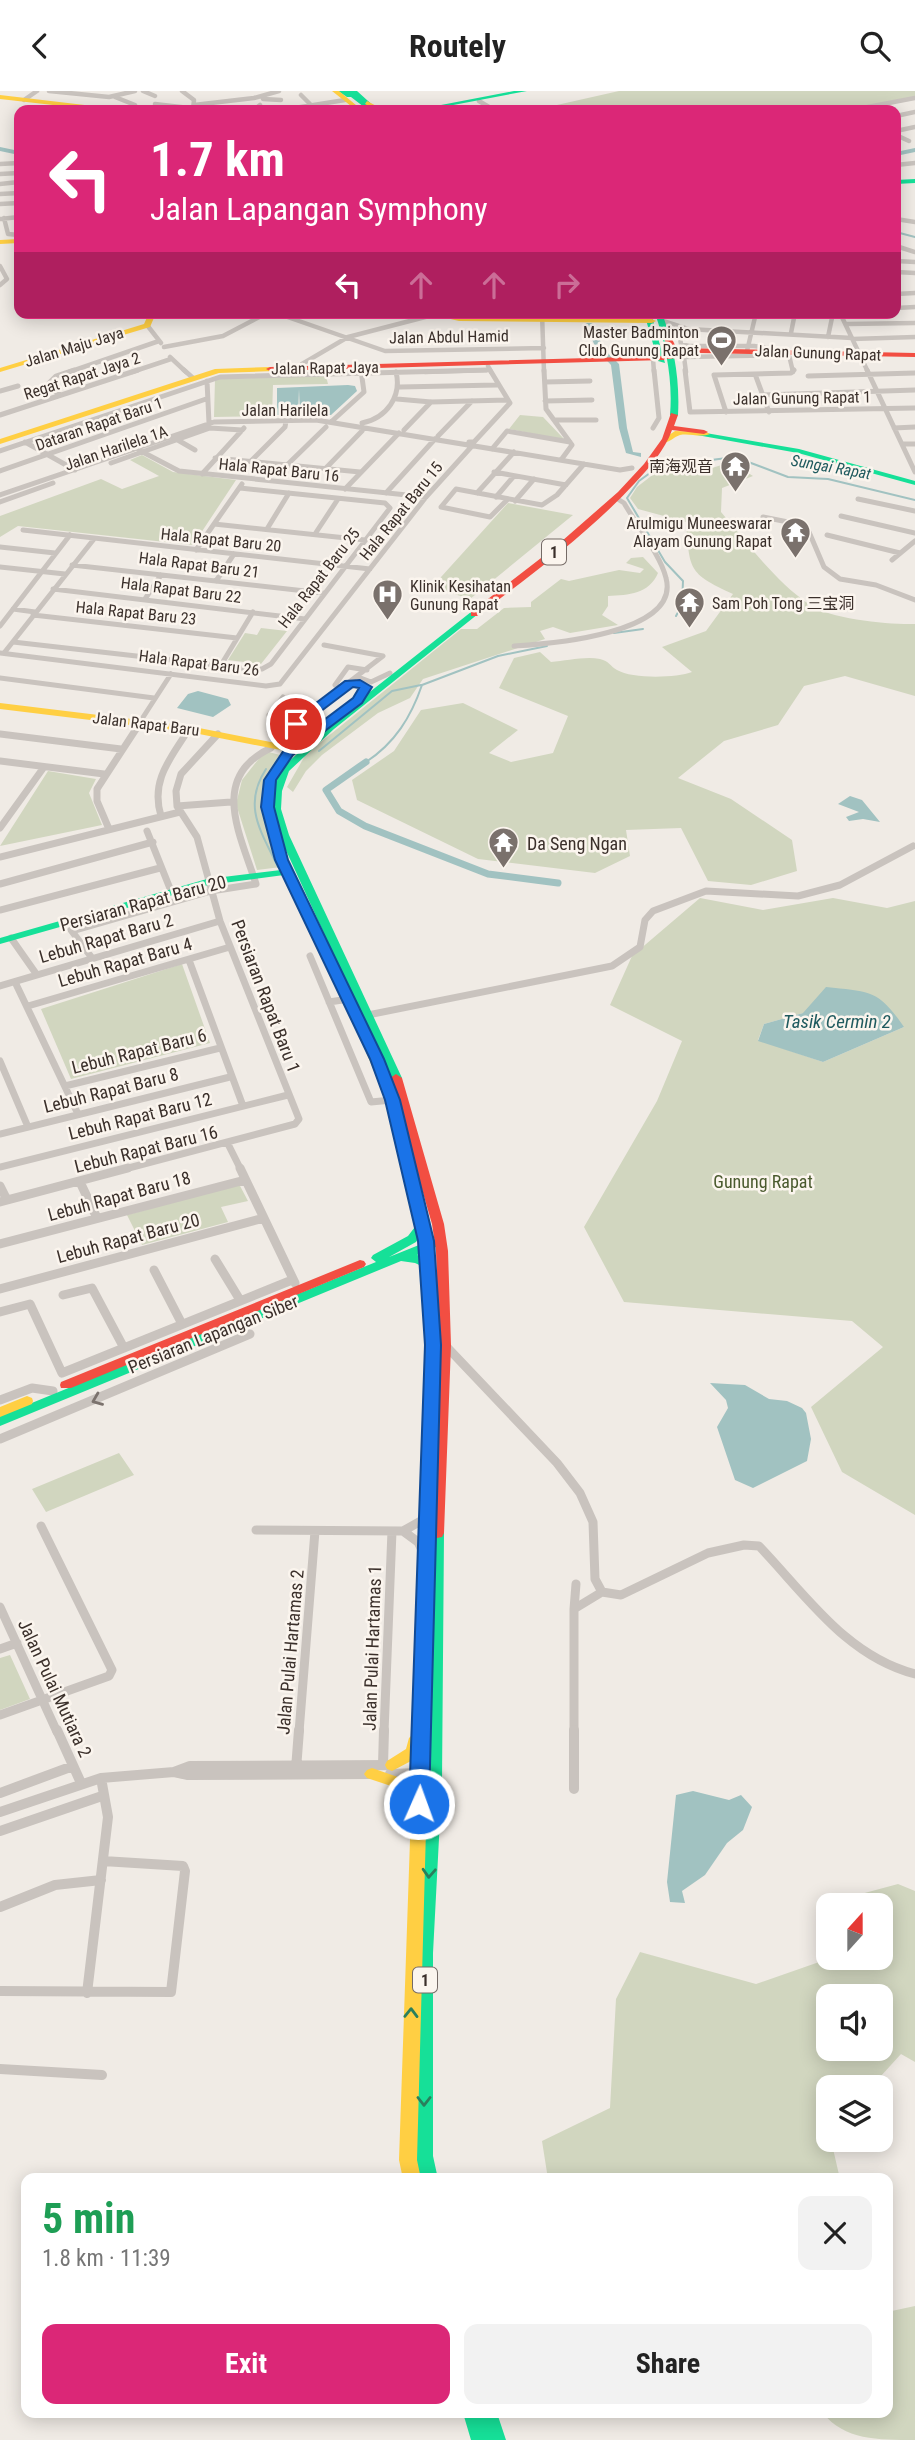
<!DOCTYPE html>
<meta charset="utf-8">
<style>
:root{--surface:#fff;--page:#f2f2f2;--text:#222;--muted:#767676;--accent:#db2777}
body{margin:0;font-family:"Roboto Condensed","Noto Sans SC",sans-serif;background:var(--page);color:var(--text);height:100vh;display:flex;flex-direction:column;font-size:26px;white-space:nowrap}
*{box-sizing:border-box;margin:0}
p{font-size:23px;color:var(--muted)}
.icon{flex:none;width:38px;height:38px;fill:none;stroke:currentColor;stroke-width:2;stroke-linecap:round;stroke-linejoin:round}
.map{position:relative;flex:1;overflow:hidden}
.sheet{position:absolute;left:21px;top:2082px;width:872px;height:245px;display:flex;flex-direction:column;background:var(--surface);border-radius:14px;box-shadow:0 4px 18px #0003}
.sheet>*{flex:none}
.top-card{position:absolute;left:14px;top:14px;width:887px;height:214px;border-radius:14px;box-shadow:0 4px 18px #0003;background:#db2777;color:#fff;overflow:hidden}
.needle{width:46px;rotate:21deg}
.controls{position:absolute;left:816px;top:1802px;display:grid;gap:14px}
.controls a{display:grid;place-items:center;width:77px;height:77px;border-radius:14px;background:var(--surface);box-shadow:0 4px 18px #0003;font-size:35px}
.pin{position:absolute;display:grid;place-items:center;width:60px;height:60px;color:#fff;margin:-30px;border:4px solid #fff;border-radius:50%;box-shadow:0 2px 7px #0007}
.me{position:absolute;width:77px;margin:-38px;rotate:2deg;stroke-linejoin:round;filter:drop-shadow(0 0 5px #0008)}
.turn{display:flex;align-items:center;gap:24px;height:147px;padding:0 21px;font-size:32px}
.turn .icon{width:91px;height:91px;stroke-width:2.5}
.turn b{display:block;font-size:49px;line-height:60px}
.lanes{display:flex;align-items:center;height:66px;padding:0 21px;background:#0003;justify-content:center;gap:35px;direction:ltr}
.lanes .off{opacity:.35}
.round{display:grid;place-items:center;flex:none;width:74px;height:74px;border-radius:14px;background:var(--page)}
.overview{display:flex;align-items:center;justify-content:space-between;height:119px;padding:0 21px}
h1{font-size:42px;font-weight:700;line-height:52px;color:#1e9e55}
.button{display:flex;gap:14px;margin-top:auto;padding:14px 21px}
.button a{flex:1;height:80px;border-radius:14px;background:var(--accent);color:#fff;font-size:28px;font-weight:700;line-height:80px;text-align:center}
.button a+a{background:var(--page);color:var(--text)}
header{display:flex;justify-content:space-between;align-items:center;height:91px;padding:0 21px;background:var(--surface);font-size:32px;font-weight:700}
.map>svg:first-child{display:block}
.green{fill:#d1d6bf;fill-rule:evenodd}
.water{fill:#a1c2c1}
.lines{fill:none;stroke-linecap:round;stroke-linejoin:round}
.stream{stroke:#a1c2c1;stroke-width:2}
.canal{stroke:#a1c2c1;stroke-width:7}
.river{fill:#a1c2c1;fill-rule:evenodd}
.street-far4{stroke:#c9c3be;stroke-width:4.5}
.street-far3{stroke:#c9c3be;stroke-width:5}
.street-far2{stroke:#c9c3be;stroke-width:7}
.street-far1{stroke:#c9c3be;stroke-width:9}
.street{stroke:#c9c3be;stroke-width:10}
.fast{fill:#16e098;fill-rule:evenodd}
.slow{fill:#ffcf43;fill-rule:evenodd}
.jam{fill:#f24e42;fill-rule:evenodd}
.oneway{stroke:#7b726d}
.oneway2{stroke:#2a7f5c}
.route{fill:#1a73e8;stroke:#114b97;stroke-width:2}
.labels{text-anchor:middle;dominant-baseline:central;stroke-width:5;stroke-linejoin:round;paint-order:stroke}
.far-poi-label{font-size:16px;fill:#3b302b;stroke:#fbf5ee;text-anchor:end}
.far-street-label{font-size:16px;fill:#3b302b;stroke:#fbf5ee}
.far-water-label{font-size:16px;font-style:italic;fill:#1f5a5e;stroke:#fbf5ee}
.shield{fill:#fbf5ee;stroke:#756b66;stroke-width:2}
.shield-label{font-size:16px;font-weight:bold;fill:#3b302b}
.poi-label{font-size:18px;fill:#3b302b;stroke:#fbf5ee;text-anchor:start}
.street-label{font-size:18px;fill:#3b302b;stroke:#fbf5ee}
.park-label{font-size:18px;fill:#4a5a2e;stroke:#fbf5ee}
.water-label{font-size:19px;font-style:italic;fill:#1f5a5e;stroke:#fbf5ee}
</style>
<header><svg class="icon" aria-label="back" viewBox="0 0 24 24"><path d="M15 5l-7 7 7 7"/></svg>Routely<svg class="icon" aria-label="search" viewBox="0 0 24 24"><circle cx="10" cy="10" r="6"/><path d="M15 15l6 6"/></svg></header>
<div class="map">
<svg width="915" height="2349" viewBox="0 0 915 2349">
<rect width="100%" height="100%" fill="#f0ebe5"/>
<path class="green" d="M619,0H915V6L843,19H553L548,16Z
M326,285L328,293L273,294L272,325L214,326L215,288Z
M520,324L543,326L565,349L509,338Z
M142,364L173,381L236,389L193,454L18,435L0,446V425L101,388L122,398L159,385L130,369Z
M731,371L753,385L722,397L721,421C748,453 775,490 810,514C830,528 891,534 915,533V605L845,585L804,595L778,634L724,650L678,687L731,708L792,749L797,780L751,794L708,790L681,737L626,739L630,765L595,782L478,768L357,709L352,689L394,660L421,619L463,612L518,639L489,662L511,671L553,662L568,625L499,597L514,567L540,561L551,571C566,570 585,565 600,568C609,570 610,575 617,579C632,588 676,587 692,581L662,556L706,540L733,503C687,482 690,478 686,431L638,418L630,407L637,396L659,379L693,383Z
M508,412L573,424L470,508L432,496Z
M643,466L658,482C649,503 629,504 608,505V515L602,524L618,534L570,542L553,536L540,540L545,548L423,588L410,607L378,622L322,664L306,680L293,701L287,696L306,663L461,538H477L504,517L531,516V511L561,488L569,490L619,479L640,482L644,478L626,472L631,467Z
M261,537L287,540L261,573L228,569L245,542L257,544Z
M265,660L280,664C252,707 268,730 281,776L257,779L236,713L242,689Z
M48,680L96,688L89,702L102,734L0,755Z
M700,807L763,819L833,807L887,817L915,810V1424L842,1381L811,1316L883,1256L852,1230L624,1211L584,1136L657,1010L682,950L610,914L632,865ZM803,922L904,936L823,971L758,949L764,933Z
M182,873L210,952L71,988L41,918Z
M239,1093L248,1110L221,1116L228,1131L142,1154L127,1124Z
M119,1362L134,1384L46,1421L32,1398Z
M10,1564L30,1608L0,1619V1567Z
M898,1793L915,1800V1971L901,1963L870,1997H828V2049H831L840,2088H548L542,2050L610,2017L616,1908L640,1861L756,1893L822,1870L828,1845V1867H880V1815H834L835,1810ZM828,1906H880V1958H828Z
M915,2215V2349C878,2349 844,2349 823,2322H887V2221Z"/>
<path class="water" d="M348,294L355,295L357,300L331,324L300,323L299,298L298,324H277V297Z
M198,600L228,608L231,614L213,626L177,617L188,603Z
M850,705L862,709L880,731L863,728L849,730L846,726L859,721L838,713Z
M826,896C870,901 878,898 904,936L823,971L758,950L764,933L803,922Z
M710,1292L745,1294L769,1308L787,1310L802,1317L806,1322L811,1348L807,1370L753,1397L735,1389L717,1336L728,1317L726,1309Z
M693,1700L729,1709L741,1704L752,1716L743,1739L727,1752L705,1784L682,1800L685,1812L670,1811L667,1791L676,1704Z"/>
<g class="lines">
<path class="stream" d="M896,141L915,146
M660,369L695,371L735,366L788,386L828,388L915,409
M665,371L639,390L627,407L665,471L683,490L682,514L676,525
M614,542L643,538
M319,660L392,600L421,594
M366,671C395,652 411,626 422,594L498,565L547,555
M266,678C242,715 261,740 278,776"/>
<path class="canal" d="M366,671L326,699L339,720L365,735L488,783L558,792"/>
<path class="river" d="M0,56L19,60V64L0,60Z
M915,57V61L896,65V61Z
M573,222H580L585,227L578,229Z
M586,232H592L604,258L619,273L627,337L633,361L641,362V366L626,362L619,337L611,274L597,259L585,234Z"/>
<path class="street-far4" d="M49,0L109,6L135,0
M143,0L155,5
M182,0L194,9L193,18
M301,4L310,13
M115,6L135,14
M263,8L281,9
M24,9L37,0
M479,10L494,19
M155,13L206,19
M194,14L254,7L279,0
M68,16L75,19
M254,19L260,14
M282,19L345,9
M852,19L915,7
M896,25L915,21
M896,40L915,36
M896,44L909,50
M0,73L19,72
M896,74L915,72
M0,83L19,82
M0,93L19,91
M0,103L19,102
M0,113L19,112
M4,127L8,143L19,144
M0,128L19,126
M896,128L915,131
M896,155L915,161
M896,170L915,171
M0,175L7,188L0,194
M896,181L915,182
M896,203L915,202
M896,217L915,216
M276,222L385,260L544,257
M542,222L544,281
M585,222L597,226L629,222
M840,222L868,281
M663,230L688,238L852,247
M847,233L915,232
M147,234L161,252
M678,237L681,253L689,255H754L788,260L793,281
M791,242L795,222
M828,246L833,222
M853,248L915,246
M164,256L223,245L267,222
M747,260L756,222
M170,266L186,281
M653,268L654,281
M302,273L348,246L433,224
M488,275L491,281
M69,281L159,250
M132,281L171,268
M425,281L487,279
M686,281L684,266L789,264"/>
<path class="street-far3" d="M184,279L193,287
M544,279L546,318L572,354L561,369
M685,279L690,321L915,317
M867,279L915,381
M755,283L769,321
M808,285L915,282
M207,290L209,332
M545,291L590,290
M400,296L497,294
M0,300L18,295
M60,304L49,297V292L56,285L74,279
M763,304L915,299
M397,308L431,311L507,309
M545,310L592,309
M726,321L714,284L791,282L794,279
M0,324L138,279
M554,329H596
M331,331L364,301L361,279
M362,332C387,327 402,305 396,281
M653,337L659,327L654,279
M894,337L915,336
M404,339L431,311
M438,345L472,310
M176,348L195,359
M25,351L75,379
M469,351H474L510,312L490,279
M902,353H915
M135,357L179,380L426,406
M492,358L507,340L570,351
M0,360L220,286L487,279
M215,367L360,381
M251,370L285,336L286,330
M111,372L210,337L242,339
M288,373L326,336
M325,378L362,340
M0,380L206,308
M494,381L566,394
M202,383L244,337
M345,398L399,342
M386,402L435,348
M477,402L514,361
M0,404L214,331L316,329L620,379L632,377
M496,406L514,385
M508,408L490,426L441,416L456,398L542,414L557,404L584,373
M858,408L915,420
M515,410L534,388
M0,411L53,392
M841,425L915,442
M214,433L242,393
M763,434V426L798,433L809,441L824,476L840,488L876,494L915,509
M267,438L289,402
M23,439L370,478
M315,443L338,408
M827,444L900,462
M0,456L55,462
M196,459L214,433L365,449
M892,469L915,450
M72,474L323,502
M0,476L65,483
M216,490L234,463
M53,498L305,528
M145,508L161,484
M13,518L35,521
M33,524L237,547
M0,535L70,444
M13,551L251,578H262L271,573L390,417L385,412L240,397
M514,555C549,553 681,543 666,487C661,465 636,433 624,412L616,407
M0,562L266,595L280,593L426,406L472,355
M4,562L94,448
M221,574L253,521
M358,586L371,591L390,582
M0,587L154,607
M342,598L335,594L348,576L367,579
M283,606L269,624L290,633
M357,609L366,596L358,592
M296,632L383,565L324,554
M138,634L171,583"/>
<path class="street-far2" d="M287,632L290,633
M0,643L121,658
M0,670L104,683
M177,715L231,711
M161,725C150,689 171,667 189,638
M0,737L44,676
M109,738L97,710V698L140,632
M147,740L171,800
M0,766L180,721
M0,793L153,751
M0,819L160,777
M71,839L92,867
M72,840L211,800L256,793C241,745 208,686 271,657
M11,847L37,884
M310,865L371,1011L392,1009
M189,869L243,1015
M15,891L78,1023
M0,895L220,830
M329,911L349,908
M28,915L230,856
M368,924L612,875L640,856L645,829L653,820L706,800L798,805L840,794L913,755
M0,970L28,1036
M65,995L220,957
M0,1043L230,986
M228,1053L241,1079
M0,1076L288,1004
M121,1079L295,1033L299,1028L220,830L197,746L177,715L176,700L181,683L218,643"/>
<path class="street-far1" d="M240,1077L295,1192
M80,1091L97,1127
M0,1095L7,1109
M0,1111L128,1077
M0,1153L245,1089
M215,1168L240,1209
M154,1179L182,1233
M0,1198L264,1127
M63,1204L92,1197L124,1257
M0,1221L30,1213L62,1282L292,1189
M445,1254L557,1372L580,1402L593,1431L595,1488L602,1501
M0,1309L32,1297L53,1300
M0,1348L250,1243
M256,1439L403,1440L428,1426
M403,1440L418,1451L426,1467
M0,1516L57,1641
M574,1518L576,1493
M0,1558L17,1552
M0,1624L109,1585L112,1579L41,1435
M299,1641L315,1440
M384,1641L392,1440
M574,1641V1518L602,1501L621,1504L708,1462L744,1454L759,1455C806,1504 846,1565 915,1583"/>
<path class="street" d="M57,1639L81,1692
M574,1639V1698
M383,1674L384,1639
M296,1678L299,1639
M174,1681L188,1684L370,1683
M390,1683L419,1682
M0,1702L73,1675
M0,1721L101,1687L174,1681L190,1675L392,1674
M0,1740L102,1705
M0,1816L55,1794L101,1789
M0,1900L171,1901L185,1780L183,1775L103,1770
M87,1902L108,1726L101,1687
M0,1978L102,1984"/>
<path class="fast" d="M338,0H357L378,19H368L351,6H347Z
M514,0H527L427,19H415Z
M915,88V92L896,93V89Z
M644,222H651L665,272L658,270Z
M655,222H662C674,255 680,289 678,324L674,326L670,324C673,289 666,255 655,222Z
M694,340L799,358L915,390V394L798,362L697,344L693,342Z
M471,521L478,523L334,638L289,680L282,700L281,718L289,744L402,987L396,991L390,987L279,744L271,718L272,700L282,677L328,634Z
M274,742L279,745L292,781L308,811L307,813H299L284,784L208,794L0,853V847L207,788L281,779L269,745Z
M422,1131L428,1135L416,1151L389,1166L434,1148L440,1152L438,1155L417,1164L422,1165L434,1174L432,1177L428,1178L415,1172L401,1170L0,1335V1325L376,1171L371,1167L373,1164L408,1145L418,1132Z
M433,1252L439,1256L435,1403L433,1407H423L421,1403L427,1256Z
M437,1437L442,1438L444,1442L442,1690L433,1862V2065L438,2088H420L415,2065L417,1862L426,1690L430,1442L432,1438Z
M463,2322H497L506,2349H471Z"/>
<path class="slow" d="M332,0H339L362,19H356Z
M0,4L110,17L113,19H97L0,8Z
M367,10L382,18L383,19H376L365,13Z
M19,148V152L0,153V149Z
M149,222H156L150,236L0,281V277L144,233Z
M425,222H440L459,226L652,228L656,230L652,232L459,230Z
M270,276H273V280L219,282L0,353V348L215,278Z
M675,340L706,341L710,343C700,347 690,342 680,344C673,346 671,351 663,352V348Z
M0,612L189,635L291,655L296,658L291,661L189,641L0,618Z
M351,910L356,913L398,1009L432,1149L439,1256L433,1260L427,1256L420,1149L386,1009L346,913Z
M27,1305L32,1307L33,1310L32,1313L0,1326V1316Z
M426,1476L431,1477L433,1481L417,2069L421,2088H403L399,2069L411,1720L408,1719L400,1698L367,1687L364,1683L367,1679L372,1677L412,1691L413,1669L392,1680L387,1678L385,1674L387,1670L406,1658L409,1647L414,1642L419,1481L421,1477Z"/>
<path class="jam" d="M351,14H355L358,19H352Z
M665,246H671L676,256L680,257L915,262V266L700,262L670,268H667V264L684,261L670,259L664,248Z
M661,265L665,267L664,269L270,280L266,278L270,276Z
M671,322L678,324L674,335L704,339L708,341L704,343L672,339C665,359 649,377 635,392C588,443 532,483 477,525H471V521L554,457L618,401L644,373L662,348Z
M396,983L402,987L444,1133L448,1160L451,1254L444,1442L442,1446L437,1447L432,1446L430,1442L439,1254L436,1160L432,1133L390,987Z
M360,1169L364,1170L366,1173L364,1176L71,1297H61L60,1294L61,1291Z"/>
</g>
<defs><path id="oneway-chevron" d="M-2-3.5L2.5 0L-2 3.5" fill="none" stroke-width="1.6" stroke-linecap="round" stroke-linejoin="round" transform="scale(1.75)"/></defs>
<use class="oneway" href="#oneway-chevron" transform="translate(97 1309) rotate(158)"/>
<g class="oneway2">
<use href="#oneway-chevron" transform="translate(429 1782) rotate(93)"/>
<use href="#oneway-chevron" transform="translate(411 1922) rotate(-89)"/>
<use href="#oneway-chevron" transform="translate(424 2010) rotate(90)"/>
</g>
<path class="route" d="M360,589L372,596L362,612L293,664L276,689L274,716L288,769L384,968L400,1009L434,1150L441,1254L429,1713L426,1719H412L409,1713L425,1254L418,1150L385,1009L370,968L275,769L261,716L264,689L284,659L353,607L359,597L353,596L300,636H291V631L345,590Z"/>
<defs>
<symbol id="stadium-pin" viewBox="-11 -11 22 30"><path d="M0 17L-7.5 6A9.5 9.5 0 1 1 7.5 6Z" fill="#7a716c" stroke="#fbf5ee"/><path d="M0-5a6.5 5 0 1 0 0 10a6.5 5 0 1 0 0-10ZM-3.5-1.8h7v3.6h-7Z" fill="#fff"/></symbol>
<symbol id="temple-pin" viewBox="-11 -11 22 30"><path d="M0 17L-7.5 6A9.5 9.5 0 1 1 7.5 6Z" fill="#7a716c" stroke="#fbf5ee"/><path d="M0-6L5-2H3V0L6.5 2.5H4V6H1.5V3h-3V6H-4V2.5H-6.5L-3 0V-2H-5Z" fill="#fff"/></symbol>
<symbol id="hospital-pin" viewBox="-11 -11 22 30"><path d="M0 17L-7.5 6A9.5 9.5 0 1 1 7.5 6Z" fill="#7a716c" stroke="#fbf5ee"/><path d="M-5-5h3v3.5h4V-5h3V5h-3V1.5h-4V5h-3Z" fill="#fff"/></symbol>
</defs>
<g fill-rule="evenodd">
<use href="#stadium-pin" x="704" y="232" width="35" height="47"/>
<use href="#temple-pin" x="718" y="358" width="35" height="47"/>
<use href="#temple-pin" x="778" y="424" width="35" height="47"/>
<use href="#hospital-pin" x="370" y="486" width="35" height="47"/>
<use href="#temple-pin" x="672" y="494" width="35" height="47"/>
<use href="#temple-pin" x="486" y="734" width="35" height="47"/>
</g>
<g class="labels">
<g class="far-poi-label">
<text x="699" y="241">Master Badminton<tspan x="699" dy="18">Club Gunung Rapat</tspan></text>
<text x="713" y="375">南海观音</text>
<text x="772" y="432">Arulmigu Muneeswarar<tspan x="772" dy="18">Alayam Gunung Rapat</tspan></text>
<text x="410" y="495" text-anchor="start">Klinik Kesihatan<tspan x="410" dy="18">Gunung Rapat</tspan></text>
<text x="712" y="512" text-anchor="start">Sam Poh Tong 三宝洞</text>
</g>
<g class="far-street-label">
<text transform="translate(449 246) rotate(-1)">Jalan Abdul Hamid</text>
<text transform="translate(74 256) rotate(-17)">Jalan Maju Jaya</text>
<text transform="translate(818 262) rotate(2)">Jalan Gunung Rapat</text>
<text transform="translate(325 277) rotate(-1)">Jalan Rapat Jaya</text>
<text transform="translate(82 285) rotate(-18)">Regat Rapat Jaya 2</text>
<text transform="translate(802 307) rotate(-1)">Jalan Gunung Rapat 1</text>
<text x="285" y="319">Jalan Harilela</text>
<text transform="translate(99 333) rotate(-19)">Dataran Rapat Baru 1</text>
<text transform="translate(116 357) rotate(-19)">Jalan Harilela 1A</text>
<text transform="translate(279 379) rotate(6)">Hala Rapat Baru 16</text>
<text transform="translate(401 420) rotate(-51)">Hala Rapat Baru 15</text>
<text transform="translate(221 449) rotate(6)">Hala Rapat Baru 20</text>
<text transform="translate(199 474) rotate(7)">Hala Rapat Baru 21</text>
<text transform="translate(319 487) rotate(-52)">Hala Rapat Baru 25</text>
<text transform="translate(181 499) rotate(7)">Hala Rapat Baru 22</text>
<text transform="translate(136 522) rotate(6)">Hala Rapat Baru 23</text>
<text transform="translate(199 572) rotate(7)">Hala Rapat Baru 26</text>
<text transform="translate(146 633) rotate(7)">Jalan Rapat Baru</text>
</g>
<g class="far-water-label">
<text transform="translate(831 376) rotate(10)">Sungai Rapat</text>
</g>
<g class="shield">
<rect x="542" y="448.5" width="24" height="25" rx="5"/>
<rect x="413" y="1876.5" width="24" height="25" rx="5"/>
</g>
<g class="shield-label">
<text x="554" y="461">1</text>
<text x="425" y="1889">1</text>
</g>
<g class="poi-label">
<text x="527" y="752">Da Seng Ngan</text>
</g>
<g class="street-label">
<text transform="translate(143 812) rotate(-15)">Persiaran Rapat Baru 20</text>
<text transform="translate(106 847) rotate(-16)">Lebuh Rapat Baru 2</text>
<text transform="translate(125 871) rotate(-16)">Lebuh Rapat Baru 4</text>
<text transform="translate(266 905) rotate(69)">Persiaran Rapat Baru 1</text>
<text transform="translate(139 960) rotate(-14)">Lebuh Rapat Baru 6</text>
<text transform="translate(111 999) rotate(-14)">Lebuh Rapat Baru 8</text>
<text transform="translate(140 1025) rotate(-14)">Lebuh Rapat Baru 12</text>
<text transform="translate(146 1058) rotate(-14)">Lebuh Rapat Baru 16</text>
<text transform="translate(119 1105) rotate(-15)">Lebuh Rapat Baru 18</text>
<text transform="translate(128 1147) rotate(-15)">Lebuh Rapat Baru 20</text>
<text transform="translate(213 1243) rotate(-22)">Persiaran Lapangan Siber</text>
<text transform="translate(372 1557) rotate(-88)">Jalan Pulai Hartamas 1</text>
<text transform="translate(290 1561) rotate(-85)">Jalan Pulai Hartamas 2</text>
<text transform="translate(55 1597) rotate(65)">Jalan Pulai Mutiara 2</text>
</g>
<g class="park-label">
<text x="763" y="1090">Gunung Rapat</text>
</g>
<g class="water-label">
<text x="837" y="930">Tasik Cermin 2</text>
</g>
</g>
</svg>
<div class="controls">
<a><svg class="needle" viewBox="-14 -14 28 28"><path d="M0-13l5 13h-10z" fill="#e53935"/><path d="M0 13l5-13h-10z" fill="#767676"/></svg></a>
<a><svg class="icon" aria-label="sound" viewBox="0 0 24 24"><path d="M4 9h4l5-4v14l-5-4H4zM17 9q2 3 0 6"/></svg></a>
<a><svg class="icon" aria-label="layers" viewBox="0 0 24 24"><path d="M12 4l9 5-9 5-9-5zM3 14l9 5 9-5"/></svg></a>
</div>
<div class="pin" style="left:296px;top:633px;background:#d93025"><svg class="icon" aria-label="arrive" viewBox="0 0 24 24"><path d="M6 21V4h12l-3 4 3 4H6"/></svg></div>
<svg class="me" style="left:419px;top:1713px" viewBox="-20 -20 40 40"><circle r="17" fill="#1a73e8" stroke="#fff" stroke-width="3"/><path d="M0-11L8 9 0 5-8 9z" fill="#fff"/></svg>
<div class="top-card">
<div class="turn"><svg class="icon" aria-label="left" viewBox="0 0 24 24"><path d="M17 20v-9H6M10 6l-5 5 5 5"/></svg><div><b>1.7 km</b>Jalan Lapangan Symphony</div></div>
<div class="lanes"><svg class="icon" aria-label="left" viewBox="0 0 24 24"><path d="M17 20v-9H6M10 6l-5 5 5 5"/></svg><svg class="icon off" aria-label="ahead" viewBox="0 0 24 24"><path d="M12 20V5M6 11l6-6 6 6"/></svg><svg class="icon off" aria-label="ahead" viewBox="0 0 24 24"><path d="M12 20V5M6 11l6-6 6 6"/></svg><svg class="icon off" aria-label="right" viewBox="0 0 24 24"><path d="M7 20v-9h11M14 6l5 5-5 5"/></svg></div>
</div>
<section class="sheet">
<div class="overview"><div><h1>5 min</h1><p>1.8 km · 11:39</p></div><a class="round"><svg class="icon" aria-label="close" viewBox="0 0 24 24"><path d="M6 6l12 12M18 6L6 18"/></svg></a></div>
<div class="button"><a>Exit</a><a>Share</a></div>
</section>
</div>
